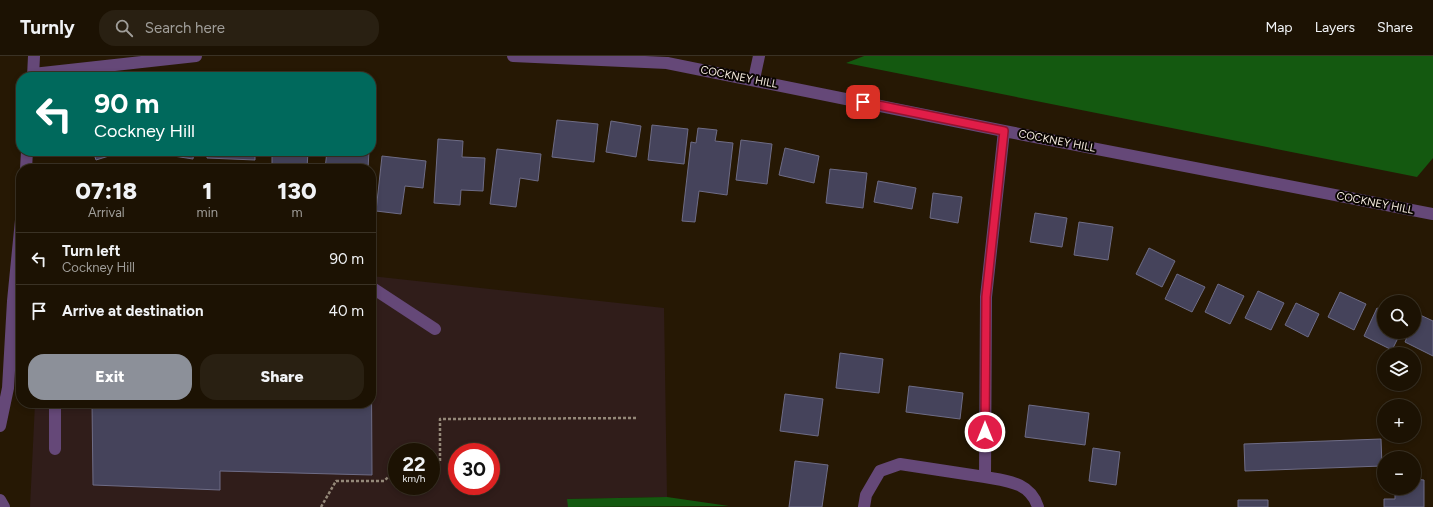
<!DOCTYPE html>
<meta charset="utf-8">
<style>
:root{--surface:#1c1203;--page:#292012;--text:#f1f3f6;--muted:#a09e9a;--line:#3a3225;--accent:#8c9099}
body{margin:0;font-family:Figtree,sans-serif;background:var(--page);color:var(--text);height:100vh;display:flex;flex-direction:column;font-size:15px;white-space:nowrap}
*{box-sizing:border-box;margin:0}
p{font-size:13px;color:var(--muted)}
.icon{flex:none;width:22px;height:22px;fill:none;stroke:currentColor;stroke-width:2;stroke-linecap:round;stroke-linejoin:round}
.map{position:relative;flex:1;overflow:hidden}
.panel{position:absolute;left:16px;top:108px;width:360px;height:244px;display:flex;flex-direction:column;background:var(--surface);border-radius:16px;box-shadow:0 2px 6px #0003,0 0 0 1px var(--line)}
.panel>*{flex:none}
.top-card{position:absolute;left:16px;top:16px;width:360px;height:84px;border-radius:16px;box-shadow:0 2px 6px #0003,0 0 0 1px var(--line);background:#00695c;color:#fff;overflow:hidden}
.tools{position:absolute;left:1377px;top:239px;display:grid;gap:8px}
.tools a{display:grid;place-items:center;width:44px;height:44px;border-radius:50%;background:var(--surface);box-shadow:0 2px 6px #0003,0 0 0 1px var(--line);font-size:20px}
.speed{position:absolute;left:388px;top:387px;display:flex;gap:8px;font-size:20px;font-weight:700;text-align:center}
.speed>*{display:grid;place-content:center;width:52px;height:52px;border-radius:50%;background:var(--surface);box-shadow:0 2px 6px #0003,0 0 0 1px var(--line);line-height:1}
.speed small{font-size:10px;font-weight:400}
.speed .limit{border:6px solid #d22;background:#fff;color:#111}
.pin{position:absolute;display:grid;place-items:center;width:34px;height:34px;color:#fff;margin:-17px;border-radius:8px;box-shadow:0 2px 6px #0006}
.me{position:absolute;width:44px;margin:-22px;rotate:0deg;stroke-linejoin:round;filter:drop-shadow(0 0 3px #0008)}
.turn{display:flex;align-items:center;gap:14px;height:84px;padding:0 12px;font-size:18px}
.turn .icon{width:52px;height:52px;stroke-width:2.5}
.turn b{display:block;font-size:28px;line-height:34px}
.eta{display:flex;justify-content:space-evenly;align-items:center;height:68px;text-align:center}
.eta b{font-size:24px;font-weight:800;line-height:28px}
.primary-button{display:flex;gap:8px;margin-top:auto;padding:8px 12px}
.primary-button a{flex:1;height:46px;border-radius:16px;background:var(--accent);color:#fff;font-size:16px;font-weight:800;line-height:46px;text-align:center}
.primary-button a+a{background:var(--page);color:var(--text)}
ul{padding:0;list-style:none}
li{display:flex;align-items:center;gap:12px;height:52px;padding:0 12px;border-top:1px solid var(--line)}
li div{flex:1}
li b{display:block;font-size:15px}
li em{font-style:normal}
header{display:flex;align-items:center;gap:24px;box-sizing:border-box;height:56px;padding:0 20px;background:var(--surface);border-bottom:1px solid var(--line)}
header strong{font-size:19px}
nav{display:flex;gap:22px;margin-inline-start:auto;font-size:14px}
.search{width:280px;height:36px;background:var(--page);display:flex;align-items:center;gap:10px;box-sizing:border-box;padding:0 14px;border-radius:16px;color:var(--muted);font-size:15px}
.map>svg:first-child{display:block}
.commercial{fill:#301d1a;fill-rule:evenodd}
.forest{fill:#145910}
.building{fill:#45435b;stroke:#6e6c86}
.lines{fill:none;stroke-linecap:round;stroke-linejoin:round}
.path{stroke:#948878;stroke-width:2.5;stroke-dasharray:3 2;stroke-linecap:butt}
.minor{stroke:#654878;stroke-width:12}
.route-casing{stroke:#92132f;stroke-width:10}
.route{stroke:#e11d48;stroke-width:7}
.labels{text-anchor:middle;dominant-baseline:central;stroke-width:4;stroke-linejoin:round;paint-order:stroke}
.street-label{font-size:11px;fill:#f7ede0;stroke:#0a0501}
</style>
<header>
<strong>Turnly</strong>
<div class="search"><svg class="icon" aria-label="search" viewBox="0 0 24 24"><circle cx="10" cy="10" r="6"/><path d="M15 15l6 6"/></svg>Search here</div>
<nav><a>Map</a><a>Layers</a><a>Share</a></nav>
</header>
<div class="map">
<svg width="1433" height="451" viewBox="0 0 1433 451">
<rect width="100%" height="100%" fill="#261804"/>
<path class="commercial" d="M371,220L664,252L667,441L568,443V451H30L35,347H371ZM397,396H431V430H397ZM457,396H491V430H457Z"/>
<path class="forest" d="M864,0H1433V102L1417,121L846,7Z
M667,441L729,450L568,451L567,443Z"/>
<path class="building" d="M557,64L598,68L594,106L552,101Z
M611,65L641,70L636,101L606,96Z
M652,69L688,73L684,108L648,104Z
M698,72L717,74L715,85L733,87L727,139L699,135L695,166L682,165L691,86L696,87Z
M438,83L463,85L462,101L485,102L483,135L461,134L460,149L434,147Z
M741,84L772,88L767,128L736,124Z
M785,92L819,100L814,127L779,119Z
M497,93L541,98L538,125L520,122L516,151L490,148Z
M93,95H125L96,104Z
M154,95H194L193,103L154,97Z
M207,95H255V104L207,102Z
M272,95H308L307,113L272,112Z
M327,95H369L368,113H325Z
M382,100L426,105L423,132L405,130L401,158L376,155Z
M830,113L867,117L863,152L826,147Z
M878,125L916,132L912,153L874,146Z
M933,137L962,141L958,167L930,162Z
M1035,157L1067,162L1062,191L1030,186Z
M1079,166L1113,171L1108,204L1074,199Z
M1149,192L1175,205L1162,231L1136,218Z
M1177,218L1205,231L1192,256L1165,243Z
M1218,228L1244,240L1230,268L1205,256Z
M1258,235L1284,247L1271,274L1245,262Z
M1340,236L1366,248L1354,274L1328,261Z
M1296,247L1319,258L1308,281L1285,269Z
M371,251L372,419L220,415V434L93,429L92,347H371Z
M1377,252L1384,255V276H1401L1392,294L1364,280Z
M1418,258L1433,265V300L1405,286L1409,276H1414V266Z
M840,297L883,303L879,337L836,332Z
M909,330L963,337L960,363L906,356Z
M785,338L823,343L818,380L780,375Z
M1029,349L1089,357L1085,389L1025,381Z
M1381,383L1382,410L1245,415L1244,388Z
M1093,392L1120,396L1116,429L1089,425Z
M795,405L828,409L822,451H789Z
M1414,423L1424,424V451H1384V443H1395V432H1414Z
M1238,444H1268V451H1238Z"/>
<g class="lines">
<path class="path" d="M431,406H440V363L638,362
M321,451L336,425H384L397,413"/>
<path class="minor" d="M513,0L667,7L1004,75L1433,158
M33,18L196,0
M33,21L34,0
M754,23L759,0
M1004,75L986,241L985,421C1007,425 1030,426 1038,451
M26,113L27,95
M371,231L435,273
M0,370L8,332L13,245L21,164
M55,393V347
M0,444L4,451
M864,451L866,439L880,415L900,408L985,421"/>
</g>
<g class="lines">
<defs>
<path id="route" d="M863,46L1004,75L986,241L985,376"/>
</defs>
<use href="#route" class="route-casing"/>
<use href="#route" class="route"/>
</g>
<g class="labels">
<g class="street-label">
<text transform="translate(739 21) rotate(11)">COCKNEY HILL</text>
<text transform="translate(1057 85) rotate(11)">COCKNEY HILL</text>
<text transform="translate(1375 147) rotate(11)">COCKNEY HILL</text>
</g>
</g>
</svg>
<div class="tools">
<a><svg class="icon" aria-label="search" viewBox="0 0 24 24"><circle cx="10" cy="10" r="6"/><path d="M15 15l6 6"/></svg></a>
<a><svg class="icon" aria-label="layers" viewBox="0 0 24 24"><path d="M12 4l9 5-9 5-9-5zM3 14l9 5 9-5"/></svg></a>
<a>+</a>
<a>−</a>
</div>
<div class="speed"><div>22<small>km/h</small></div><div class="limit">30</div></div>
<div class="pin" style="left:863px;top:46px;background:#d93025"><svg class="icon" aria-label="arrive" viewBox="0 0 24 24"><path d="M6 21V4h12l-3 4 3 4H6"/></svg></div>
<svg class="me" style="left:985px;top:376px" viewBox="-20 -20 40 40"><circle r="17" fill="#e11d48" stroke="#fff" stroke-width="3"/><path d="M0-11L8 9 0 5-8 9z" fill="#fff"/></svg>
<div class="top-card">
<div class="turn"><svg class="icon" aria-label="left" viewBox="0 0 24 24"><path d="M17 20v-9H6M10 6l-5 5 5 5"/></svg><div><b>90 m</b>Cockney Hill</div></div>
</div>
<section class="panel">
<div class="eta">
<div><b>07:18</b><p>Arrival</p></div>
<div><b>1</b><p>min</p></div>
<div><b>130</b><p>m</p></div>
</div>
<ul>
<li><svg class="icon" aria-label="left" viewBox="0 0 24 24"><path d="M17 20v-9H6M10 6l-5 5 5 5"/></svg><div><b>Turn left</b><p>Cockney Hill</p></div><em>90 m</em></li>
<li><svg class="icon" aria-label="arrive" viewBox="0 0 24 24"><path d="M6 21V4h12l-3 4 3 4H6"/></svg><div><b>Arrive at destination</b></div><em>40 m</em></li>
</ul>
<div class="primary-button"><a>Exit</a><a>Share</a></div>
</section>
</div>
